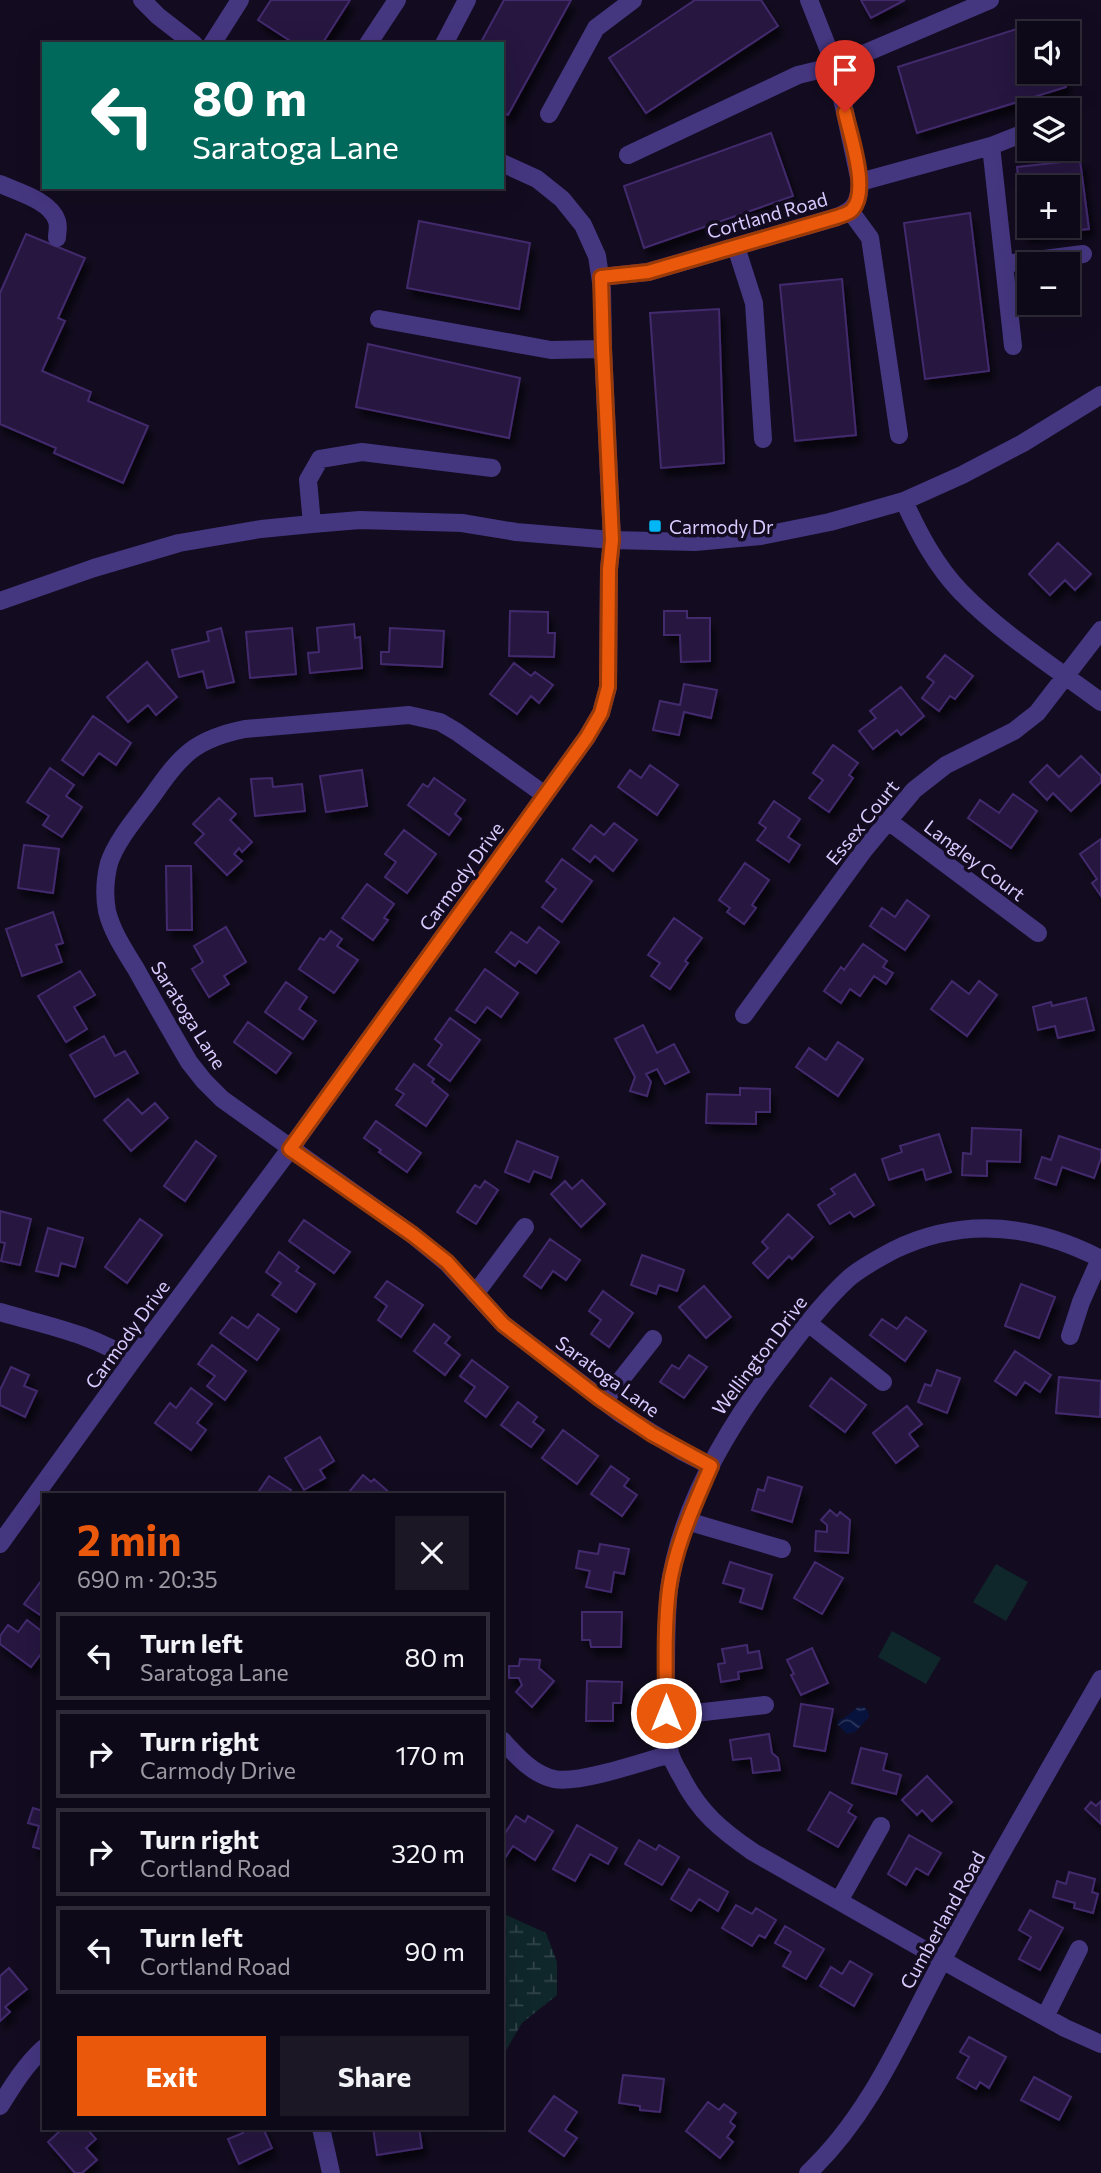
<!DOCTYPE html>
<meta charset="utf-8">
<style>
:root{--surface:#0e0918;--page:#1c1725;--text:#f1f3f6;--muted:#9b9aa2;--line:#2e2a37;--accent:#ea580c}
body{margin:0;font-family:Commissioner,sans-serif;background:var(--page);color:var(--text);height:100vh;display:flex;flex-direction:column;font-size:26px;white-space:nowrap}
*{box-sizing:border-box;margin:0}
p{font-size:23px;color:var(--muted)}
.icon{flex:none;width:38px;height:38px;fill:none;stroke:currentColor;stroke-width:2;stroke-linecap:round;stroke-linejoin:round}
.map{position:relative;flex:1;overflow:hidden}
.panel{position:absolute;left:42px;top:1493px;width:462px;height:637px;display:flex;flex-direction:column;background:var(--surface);border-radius:0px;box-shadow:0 7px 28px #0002,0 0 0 2px var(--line)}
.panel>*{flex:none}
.guide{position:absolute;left:42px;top:42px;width:462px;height:147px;border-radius:0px;box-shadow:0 7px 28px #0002,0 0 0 2px var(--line);background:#00695c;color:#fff;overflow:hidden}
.tools{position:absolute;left:1017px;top:21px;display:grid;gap:14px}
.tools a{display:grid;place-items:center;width:63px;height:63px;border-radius:0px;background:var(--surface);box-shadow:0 7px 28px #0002,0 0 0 2px var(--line);font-size:35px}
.pin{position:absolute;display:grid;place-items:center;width:60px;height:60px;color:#fff;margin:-72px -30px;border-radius:50% 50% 50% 0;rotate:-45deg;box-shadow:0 0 7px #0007}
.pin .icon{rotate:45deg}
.me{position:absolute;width:77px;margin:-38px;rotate:0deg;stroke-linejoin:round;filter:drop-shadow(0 0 5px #0008)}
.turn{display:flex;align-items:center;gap:24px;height:147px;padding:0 35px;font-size:32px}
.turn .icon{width:91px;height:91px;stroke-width:2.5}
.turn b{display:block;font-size:49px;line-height:60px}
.round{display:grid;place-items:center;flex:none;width:74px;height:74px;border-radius:0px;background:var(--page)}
.summary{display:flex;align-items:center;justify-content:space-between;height:119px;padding:0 35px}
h1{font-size:42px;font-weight:700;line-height:52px;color:var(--accent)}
.cta{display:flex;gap:14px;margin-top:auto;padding:14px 35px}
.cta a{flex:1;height:80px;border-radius:0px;background:var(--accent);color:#fff;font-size:28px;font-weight:700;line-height:80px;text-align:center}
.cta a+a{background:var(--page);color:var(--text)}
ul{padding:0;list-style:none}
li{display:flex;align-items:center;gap:21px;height:88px;margin:0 14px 10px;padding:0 21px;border:4px solid var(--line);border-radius:0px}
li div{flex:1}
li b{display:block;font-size:26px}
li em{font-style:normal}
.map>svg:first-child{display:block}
.wetland{fill:url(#wetland-marsh)}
.garden{fill:#0f262a}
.water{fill:url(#water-waves)}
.building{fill:#271841;stroke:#422a6d;stroke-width:2;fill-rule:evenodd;filter:url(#shadow)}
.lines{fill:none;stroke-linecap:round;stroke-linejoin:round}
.minor{stroke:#453680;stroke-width:18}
.route-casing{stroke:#983908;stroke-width:18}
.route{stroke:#ea580c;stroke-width:12}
.poi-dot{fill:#00b6f6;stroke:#130c20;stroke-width:2.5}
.labels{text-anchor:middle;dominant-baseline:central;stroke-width:7;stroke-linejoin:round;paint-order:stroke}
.street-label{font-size:19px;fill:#d9cbff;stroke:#130c20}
.poi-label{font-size:19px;fill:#d9cbff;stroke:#130c20;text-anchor:start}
</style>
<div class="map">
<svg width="1101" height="2173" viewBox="0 0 1101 2173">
<defs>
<pattern id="wetland-marsh" width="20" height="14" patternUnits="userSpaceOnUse" patternTransform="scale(1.75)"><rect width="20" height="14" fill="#0f262a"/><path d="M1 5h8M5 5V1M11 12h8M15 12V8" fill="none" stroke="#31444a"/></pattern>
<pattern id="water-waves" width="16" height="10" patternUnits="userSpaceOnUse" patternTransform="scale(1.75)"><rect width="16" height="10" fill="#08133d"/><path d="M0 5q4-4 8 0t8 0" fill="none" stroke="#2b345a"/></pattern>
<filter id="shadow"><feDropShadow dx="4.5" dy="8" stdDeviation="3.5" flood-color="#0009"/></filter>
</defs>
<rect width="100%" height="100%" fill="#130c20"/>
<path class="wetland" d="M502,1913L546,1933L557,1962V1995L522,2023L502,2057Z"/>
<path class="garden" d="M996,1564L1028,1582L1006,1621L973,1602Z
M892,1631L941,1658L926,1684L878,1657Z"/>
<path class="water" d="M858,1707H864L868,1711L869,1717L855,1732L847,1734L837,1724L839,1719H843Z"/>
<path class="building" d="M271,0H350L322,44H295L258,20Z
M504,0H571L508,115L502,112V44H480Z
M695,0H761L778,26L646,113L609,58Z
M861,0H905L871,18Z
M1045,20L1050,33H1029V72H1062L1066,87L917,133L898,67Z
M771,133L793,196L644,248L624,186Z
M1080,160L1089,229L1024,235L1017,167ZM1029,187H1068V226H1029Z
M970,213L989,371L925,379L904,223Z
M419,221L530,243L519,309L407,288Z
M26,234L85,258L58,318L65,321L42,371L91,392L88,401L148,426L123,483L54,453L56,448L0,424V293Z
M842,279L856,435L795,441L780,285Z
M719,309L724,463L661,468L650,313Z
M368,344L520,378L509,438L356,407Z
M1058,543L1091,574L1075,590L1065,580L1050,595L1029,574Z
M510,611L548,612V633H555L554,657L509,656Z
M664,611H687V618H710V661L681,662L680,635H664Z
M354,624L355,638L360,637L362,668L310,673L308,653L319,652L317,628Z
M221,628L234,682L207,688L203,671L179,677L172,650L209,641L207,632Z
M292,628L296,674L250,678L246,632Z
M390,628L444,631L442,667L381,664V652H389Z
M945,655L973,676L955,699L950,696L939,711L922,698L934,682L927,677Z
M147,662L177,697L156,715L148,705L128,722L107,697Z
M514,663L531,676L535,672L553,685L539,703L531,696L517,714L490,694Z
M684,684L717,690L711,718L684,712L679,735L653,730L660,701L680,705Z
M901,687L924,716L901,735L897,730L873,749L859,731L876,718L870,711Z
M93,716L131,743L116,765L99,753L83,775L62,760Z
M833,745L858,763L849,775L853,778L829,812L809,798L823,780L813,773Z
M1081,756L1101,776V782L1071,811L1053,793L1047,800L1030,782L1047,765L1059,777Z
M650,765L678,785L657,815L618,787L630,770L641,778Z
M50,768L74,785L66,796L82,807L62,837L43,825L49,816L27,802Z
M362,770L367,806L326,812L320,776Z
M272,778L273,787L302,784L305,811L255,816L251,779Z
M434,778L465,800L455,814L461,819L449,835L408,805L423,784L428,787Z
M1013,794L1037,811L1011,848L968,818L980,800L999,813Z
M219,798L236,814L230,820L252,842L242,852L239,848L234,854L242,861L227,875L195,843L204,834L193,824Z
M774,801L800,819L788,837L800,845L789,862L757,840L766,828L759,823Z
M614,823L637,840L613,871L595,856L590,862L573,849L591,825L604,835Z
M404,830L436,854L407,893L385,877L396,862L385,854Z
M1101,839V896L1092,883L1097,879L1080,854Z
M24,845L59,849L53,893L18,888Z
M562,859L592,881L562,922L542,907L556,889L546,881Z
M745,863L769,880L752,905L756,908L744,924L727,912L730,908L719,900Z
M166,866H191L192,930H167Z
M367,884L394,904L384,918L388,920L373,940L342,918Z
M907,900L929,916L905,950L870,926L882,908L895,917Z
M53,912L63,943L56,945L62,962L22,976L6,929Z
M674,918L702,938L685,961L688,963L670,989L651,976L660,963L648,955Z
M226,927L246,962L224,976L229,984L209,997L192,969L203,962L194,946Z
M539,927L559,942L536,973L519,961L515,966L496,952L511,932L527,943Z
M331,931L342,939L337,946L358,960L334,993L299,969L320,938L324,940Z
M863,944L887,961L883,967L893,973L886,984L874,976L860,996L850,989L841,1003L824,991L841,967L844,970Z
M485,969L518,993L501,1017L487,1007L475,1023L456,1010Z
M80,971L95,995L74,1007L87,1029L66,1042L38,996Z
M952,981L969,994L979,981L997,995L967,1036L931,1009Z
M286,982L307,997L299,1009L316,1021L303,1039L265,1012Z
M1086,998L1094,1030L1058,1038L1055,1026L1038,1030L1033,1007L1051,1002L1052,1006Z
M450,1018L480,1040L450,1081L428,1065L442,1045L435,1039Z
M248,1022L291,1053L276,1073L234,1042Z
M643,1025L657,1053L674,1044L689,1072L665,1084L657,1069L646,1074L651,1082L647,1096L630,1091L635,1077L615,1039Z
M104,1036L115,1056L125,1051L138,1073L95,1097L70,1055Z
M838,1042L863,1059L838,1096L796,1067L809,1048L826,1060Z
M414,1064L434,1079L432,1082L448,1095L426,1126L396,1105L404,1094L396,1089Z
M740,1088L770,1089V1112H756V1124L706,1123L707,1094L740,1095Z
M128,1099L142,1114L155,1103L168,1118L131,1151L104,1120Z
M376,1121L421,1153L407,1172L379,1152L381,1150L364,1138Z
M972,1128L1021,1130L1020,1162L987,1161V1176L962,1175L963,1153L971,1154Z
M939,1134L951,1172L926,1180L923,1169L889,1180L882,1159L902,1152L900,1146Z
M1059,1136L1101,1150V1158L1094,1178L1062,1167L1056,1185L1035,1178L1042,1157L1051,1160Z
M196,1141L216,1156L185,1201L164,1186Z
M517,1141L558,1157L551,1178L534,1171L529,1182L505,1172Z
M855,1174L874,1205L854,1217L850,1212L830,1224L818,1205L835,1194L831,1189Z
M582,1180L605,1204L581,1227L551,1194L565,1181L572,1189Z
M485,1181L498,1190L476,1224L457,1212L475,1185L480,1188Z
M0,1211L31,1219L20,1265L1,1261L5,1243L0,1242Z
M788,1214L813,1237L792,1259L789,1256L768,1278L753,1263L768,1248L762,1242Z
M140,1219L162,1235L127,1283L105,1267Z
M304,1220L350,1252L334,1273L289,1241Z
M48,1228L83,1238L75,1267L61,1263L58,1276L36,1271Z
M550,1239L580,1260L566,1280L553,1271L541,1288L524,1276Z
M279,1252L299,1267L296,1271L315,1284L296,1312L272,1295L281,1283L266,1272Z
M642,1255L684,1270L677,1291L659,1285L656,1294L631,1285Z
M387,1281L423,1305L401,1337L378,1320L387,1306L375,1297Z
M1021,1284L1055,1297L1039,1338L1005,1326Z
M704,1286L731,1317L706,1338L679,1307Z
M603,1291L633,1313L609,1347L591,1334L601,1320L589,1311Z
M258,1314L279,1329L257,1360L220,1333L232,1317L248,1328Z
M906,1317L926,1331L905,1361L870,1335L882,1319L897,1329Z
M434,1324L450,1337L445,1343L460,1355L445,1375L414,1351Z
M212,1345L246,1371L225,1400L207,1386L215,1376L198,1364Z
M1015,1351L1051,1375L1040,1392L1025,1382L1016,1395L995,1381Z
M689,1355L707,1367L684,1398L660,1382L672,1365L679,1369Z
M472,1360L508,1387L486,1417L465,1401L475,1387L460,1376Z
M11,1367L29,1375L24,1386L37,1391L25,1417L0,1405V1390Z
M937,1370L960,1378L947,1413L918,1402L925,1384L931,1386Z
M1059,1377L1101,1381L1100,1417L1056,1413Z
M831,1378L866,1405L845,1432L810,1406Z
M191,1388L212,1404L197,1423L206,1430L191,1450L155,1423L170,1403L176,1408Z
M518,1402L537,1417L533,1422L544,1430L531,1447L501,1425Z
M907,1406L922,1424L909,1434L918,1446L896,1463L873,1433Z
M563,1430L598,1456L577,1484L542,1458Z
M320,1437L334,1461L320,1470L325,1478L304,1490L285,1458Z
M611,1466L629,1479L624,1486L637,1495L622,1516L591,1494Z
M363,1475L371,1482L374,1479L391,1494H352L349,1492Z
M269,1476L291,1490L288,1494H257Z
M768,1477L802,1487L792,1522L752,1510L758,1489L764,1491Z
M830,1510L837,1516L840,1512L850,1520L848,1553L815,1551L816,1531L827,1532V1525L821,1520Z
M600,1544L629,1549L624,1574L614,1572L611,1592L586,1587L590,1571L576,1568L579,1551L598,1554Z
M730,1562L772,1575L762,1609L740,1602L744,1589L723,1583Z
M815,1562L843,1578L822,1614L794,1598Z
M41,1581L44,1583L43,1617L24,1604Z
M582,1612H622L621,1647H591L590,1640H582Z
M27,1620L44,1633V1650L31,1667L0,1644V1636L8,1625L18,1632Z
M747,1645L748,1653L759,1651L762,1668L738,1672L739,1679L721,1682L718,1664L725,1663L722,1649Z
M812,1648L828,1683L801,1695L791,1675L794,1674L787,1660Z
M520,1659L540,1660L539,1668L554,1681L532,1707L516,1692L522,1685L519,1678H509V1666H519Z
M587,1681L622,1682L621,1703H613V1721H586Z
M801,1704L833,1709L825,1751L794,1746Z
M769,1734L772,1753L778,1758L780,1770L753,1773L751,1758L733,1760L730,1740Z
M861,1748L887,1754L883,1770L901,1775L896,1794L852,1783Z
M927,1776L952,1802L932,1821L922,1810L917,1815L902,1800Z
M830,1792L852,1805L848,1812L856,1817L838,1847L808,1830Z
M1101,1801V1824L1085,1809L1091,1802L1096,1806Z
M33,1808L43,1811L44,1808V1850L33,1847L39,1826L28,1823Z
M516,1816L525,1822L528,1816L553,1831L535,1860L513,1846L505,1858L502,1856V1838Z
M577,1825L617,1848L608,1864L590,1854L575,1881L553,1869Z
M909,1835L941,1853L928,1875L916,1868L906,1885L888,1874Z
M639,1840L656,1850L659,1845L679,1857L662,1885L625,1864Z
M689,1869L728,1892L718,1911L699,1899L691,1911L671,1899Z
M1069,1872L1095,1879L1092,1892L1098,1894L1093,1913L1074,1908L1075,1903L1053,1897L1057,1881L1066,1884Z
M736,1905L752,1914L756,1908L776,1920L765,1938L759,1935L752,1946L722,1928Z
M1030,1910L1063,1928L1040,1970L1019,1959L1031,1937L1019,1930Z
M785,1926L824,1949L806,1979L783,1966L791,1952L775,1943Z
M850,1961L872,1974L854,2006L820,1986L831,1967L842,1974Z
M9,1968L27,1989L5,2007L10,2012L0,2021V1976Z
M969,2037L1006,2057L989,2088L980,2082L976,2089L957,2078L969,2057L960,2052Z
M623,2075L664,2079L660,2112L640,2110V2106L619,2103Z
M1034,2077L1071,2097L1059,2120L1021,2100Z
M554,2096L577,2112L565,2130L577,2138L564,2156L529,2131Z
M708,2102L719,2110L724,2104L736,2113L730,2122L735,2126L727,2137L733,2142L720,2158L686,2131Z
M63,2128H86L96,2139L86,2148L97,2160L82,2173H75L48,2142Z
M241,2128H263L272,2148L239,2164L228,2139L243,2133Z
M373,2128H419L422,2148L377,2155Z"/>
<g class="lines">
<path class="minor" d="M142,0L158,16L194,44
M212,44L240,0
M368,44L397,0
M444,44L467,0
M549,114L596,28L633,0
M991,146L1013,346
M628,155L798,75L835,66L990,0
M860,182L991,146L1029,131
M0,184C18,192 51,201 57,221C59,227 57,232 57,238
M851,212L870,238L899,435
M736,247L754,303L763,439
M1004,264L1083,254
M601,277L648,272L837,217C856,209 859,202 860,182L835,66L809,0
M379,319L551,350L603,349
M904,501C919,534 936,566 961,592C1002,634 1054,667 1101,702
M312,524L308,480L320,459L362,452L492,468
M0,601L94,568L179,543L261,529L312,524L360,520L462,523L516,532L612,540L695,542L761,536L830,522L904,501L962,475L1023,443L1101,395
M545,795L457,732L440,722L409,715L245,729C195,739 181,755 153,795C138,816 117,839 109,863C105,879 104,895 107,911C112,932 125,951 136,969C153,1000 171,1031 189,1062L204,1081L222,1099L413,1235L447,1263L503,1324L621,1414L683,1452L711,1466
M887,820L1038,933
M744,1015L864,850L914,790L946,765L1014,731L1037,713L1101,630
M1101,1259C1033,1224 964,1216 894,1250C879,1258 862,1267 849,1278C824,1301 804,1328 784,1354C731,1421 681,1504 669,1589C666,1617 666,1645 666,1674C666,1699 664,1727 670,1753C672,1761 677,1769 681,1776C699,1812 721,1830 753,1852L965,1973L1065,2028L1101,2044
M475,1294L525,1227
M0,1312C44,1325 94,1334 132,1361
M808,1323L883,1382
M1070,1336L1081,1302L1100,1259
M604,1401L653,1339
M687,1521L782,1549
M0,1544L132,1361L290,1149L587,737L601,713L608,687L609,569L612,540L603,349L602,289L597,256L583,225L562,199L537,179L502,163
M666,1713H695L765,1705
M502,1740C517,1756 532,1774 554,1779C578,1784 643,1762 670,1754
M839,1901L881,1826
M1045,2017L1079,1949
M0,2106C13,2085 26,2064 44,2048
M321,2128L331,2173
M808,2173C870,2115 902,2036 941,1963C992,1867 1047,1773 1101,1679"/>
</g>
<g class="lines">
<defs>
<path id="route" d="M666,1713C666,1672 664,1630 669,1589C675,1546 694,1506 711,1466L652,1434L599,1398L503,1324L447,1262L413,1235L290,1149L587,737L601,713L608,687L609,569L612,540L603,349L601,277L648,272L837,217C842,215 848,214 852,210C870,191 850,136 845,112"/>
</defs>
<use href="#route" class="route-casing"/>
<use href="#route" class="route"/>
</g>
<rect class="poi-dot" x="648" y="519" width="14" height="14" rx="3.5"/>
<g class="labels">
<g class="street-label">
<text transform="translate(767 215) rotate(-16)">Cortland Road</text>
<text transform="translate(862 822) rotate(-51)">Essex Court</text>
<text transform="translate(975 860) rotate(37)">Langley Court</text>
<text transform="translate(461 876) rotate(-54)">Carmody Drive</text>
<text transform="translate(189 1015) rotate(58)">Saratoga Lane</text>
<text transform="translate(127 1334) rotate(-54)">Carmody Drive</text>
<text transform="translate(759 1355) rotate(-53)">Wellington Drive</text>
<text transform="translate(608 1376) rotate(36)">Saratoga Lane</text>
<text transform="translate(942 1920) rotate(-61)">Cumberland Road</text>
</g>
<g class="poi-label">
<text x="669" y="526">Carmody Dr</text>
</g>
</g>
</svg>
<div class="tools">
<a><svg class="icon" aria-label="sound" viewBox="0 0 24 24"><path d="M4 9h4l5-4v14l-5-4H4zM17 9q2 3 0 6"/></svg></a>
<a><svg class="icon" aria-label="layers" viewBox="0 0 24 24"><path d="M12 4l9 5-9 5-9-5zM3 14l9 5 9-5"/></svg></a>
<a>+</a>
<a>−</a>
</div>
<div class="pin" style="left:845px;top:112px;background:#d93025"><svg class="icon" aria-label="arrive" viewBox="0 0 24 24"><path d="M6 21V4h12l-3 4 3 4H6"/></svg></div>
<svg class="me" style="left:666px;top:1713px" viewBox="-20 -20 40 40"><circle r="17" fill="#ea580c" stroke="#fff" stroke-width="3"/><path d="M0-11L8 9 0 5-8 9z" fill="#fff"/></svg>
<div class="guide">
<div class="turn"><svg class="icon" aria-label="left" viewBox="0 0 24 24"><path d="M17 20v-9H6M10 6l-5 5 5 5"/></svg><div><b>80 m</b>Saratoga Lane</div></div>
</div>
<section class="panel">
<div class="summary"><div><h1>2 min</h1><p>690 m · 20:35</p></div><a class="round"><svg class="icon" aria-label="close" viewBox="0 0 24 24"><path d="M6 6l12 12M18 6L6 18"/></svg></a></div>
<ul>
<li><svg class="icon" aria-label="left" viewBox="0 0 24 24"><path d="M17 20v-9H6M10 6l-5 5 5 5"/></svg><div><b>Turn left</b><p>Saratoga Lane</p></div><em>80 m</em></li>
<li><svg class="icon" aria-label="right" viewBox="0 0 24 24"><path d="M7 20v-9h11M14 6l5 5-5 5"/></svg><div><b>Turn right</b><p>Carmody Drive</p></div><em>170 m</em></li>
<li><svg class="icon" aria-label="right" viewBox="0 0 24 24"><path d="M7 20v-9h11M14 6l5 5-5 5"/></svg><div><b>Turn right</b><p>Cortland Road</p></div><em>320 m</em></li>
<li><svg class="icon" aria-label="left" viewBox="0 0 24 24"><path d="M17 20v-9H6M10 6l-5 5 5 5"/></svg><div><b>Turn left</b><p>Cortland Road</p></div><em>90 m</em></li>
</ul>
<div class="cta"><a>Exit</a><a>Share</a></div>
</section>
</div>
